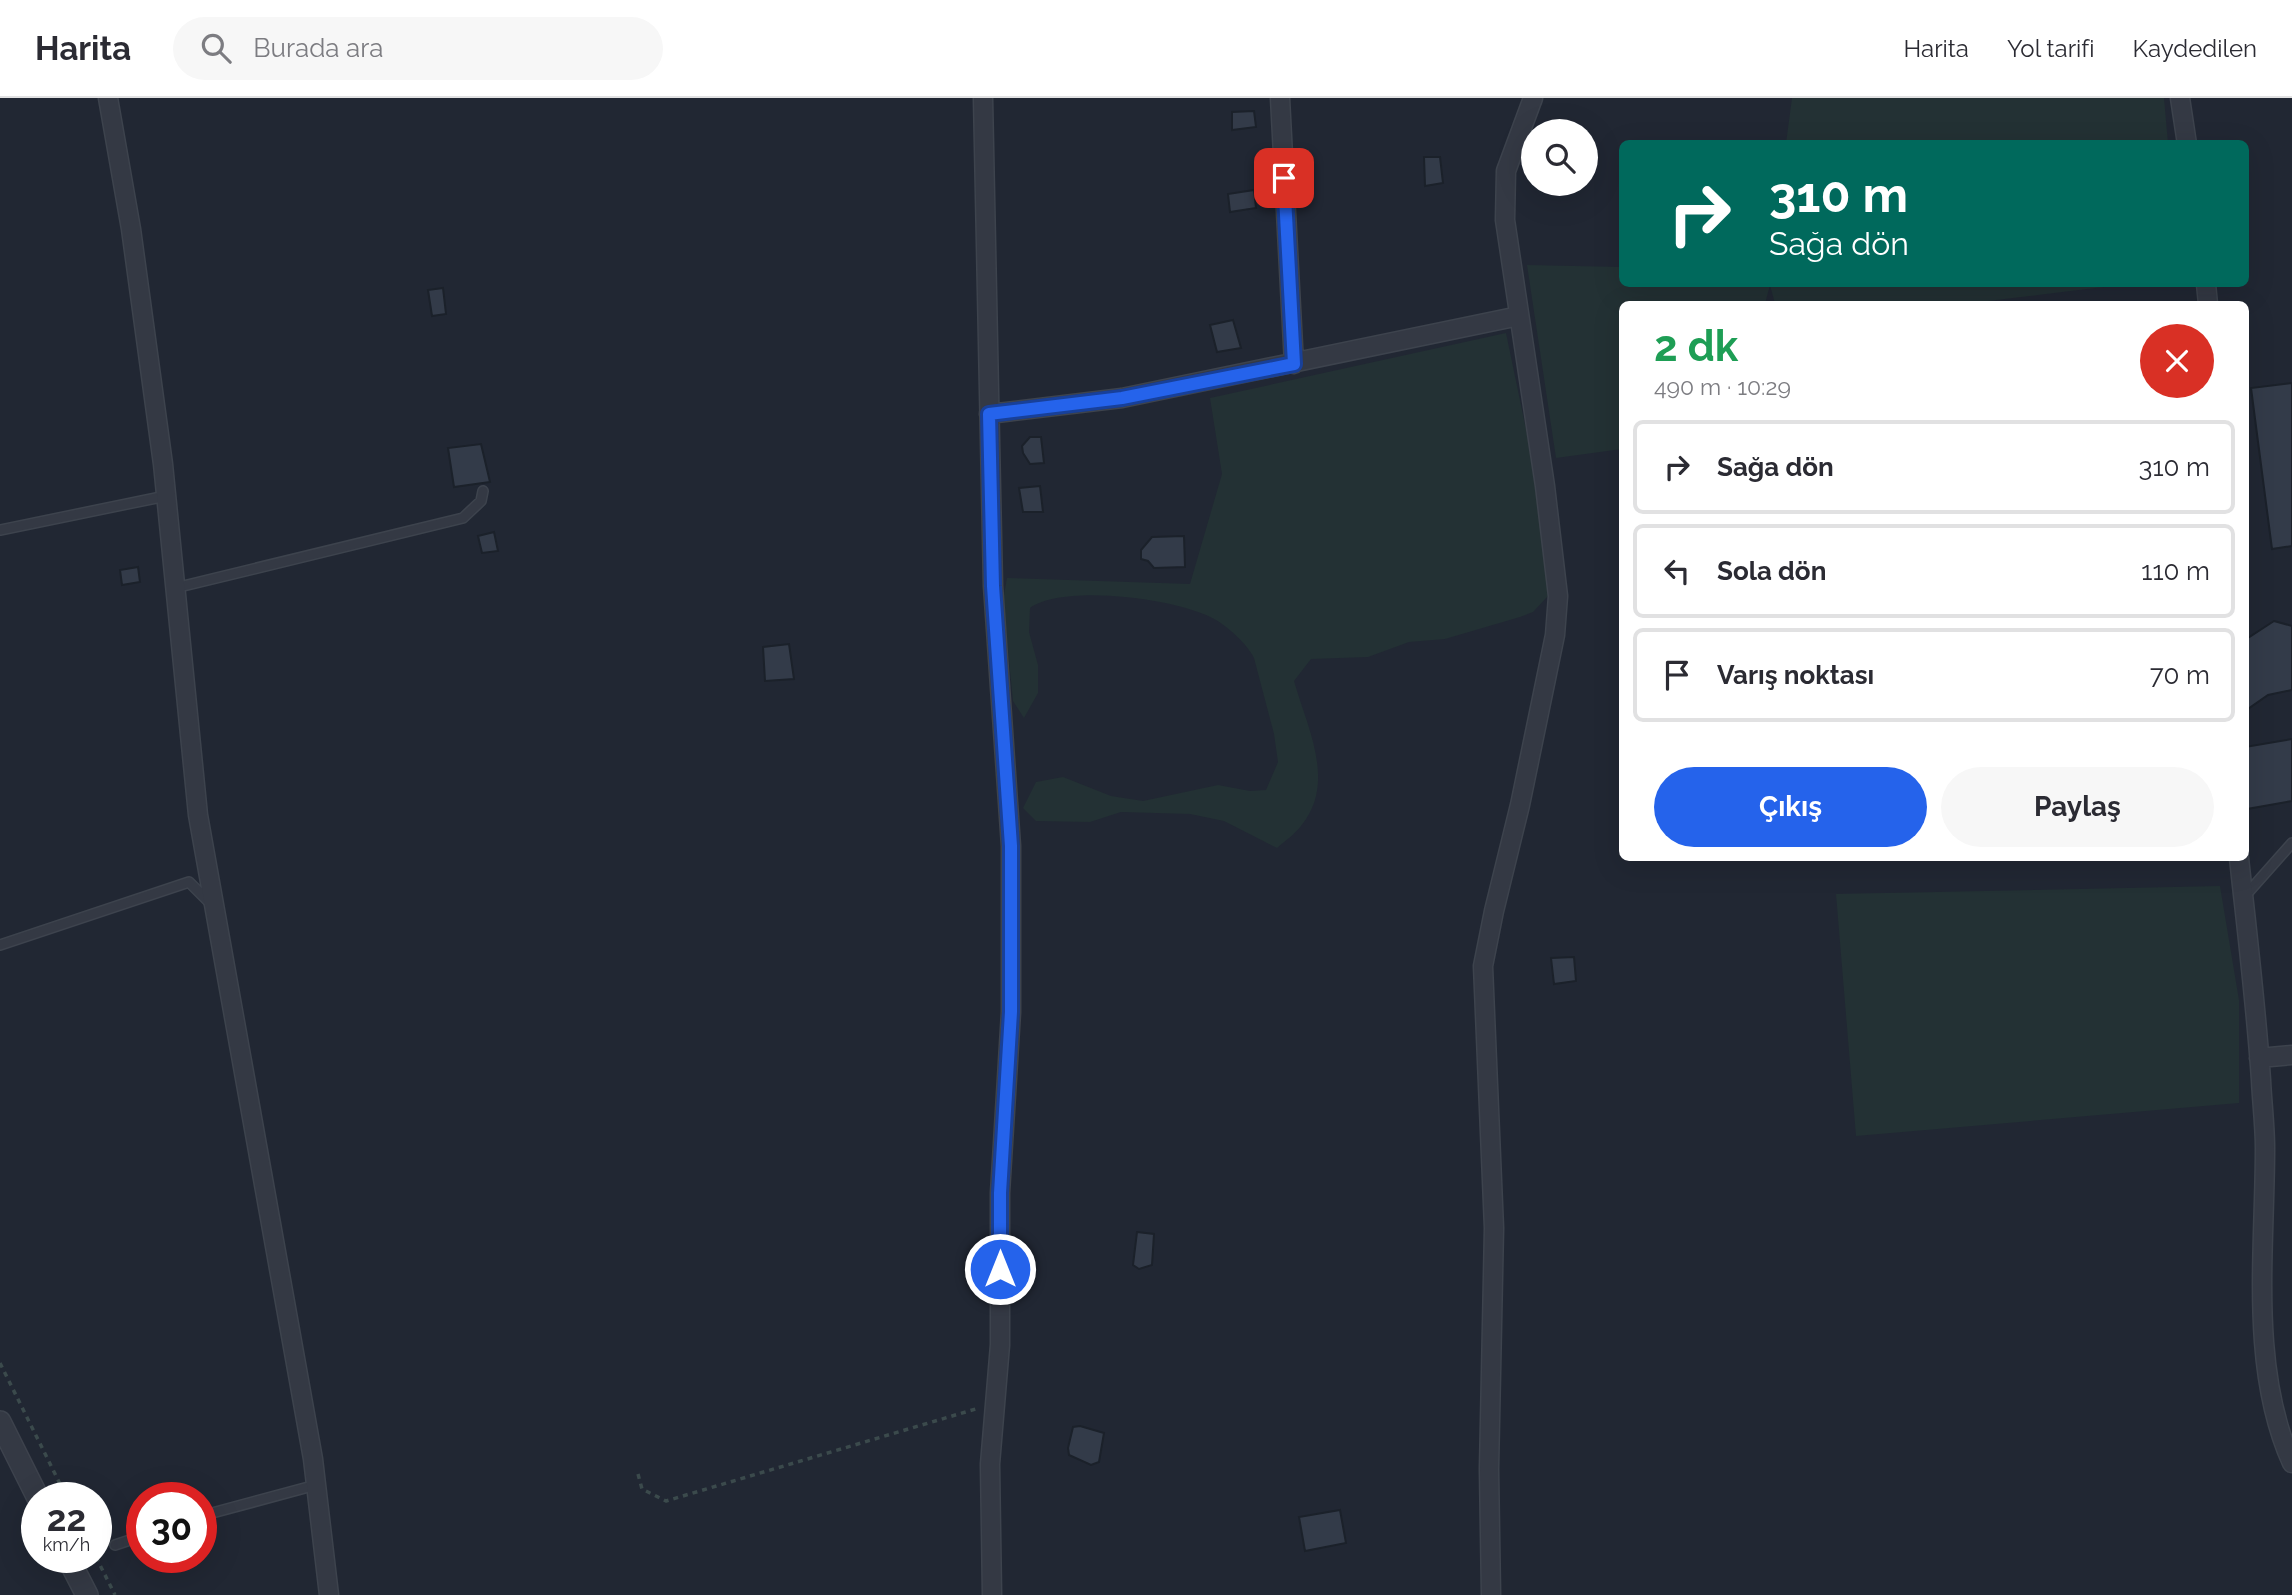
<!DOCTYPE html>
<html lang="tr">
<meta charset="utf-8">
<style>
:root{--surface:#fff;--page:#f7f7f7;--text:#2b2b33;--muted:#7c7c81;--line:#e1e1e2;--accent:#2563eb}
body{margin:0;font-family:Raleway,sans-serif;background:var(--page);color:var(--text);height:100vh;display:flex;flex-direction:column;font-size:26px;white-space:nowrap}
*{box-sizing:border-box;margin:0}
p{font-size:23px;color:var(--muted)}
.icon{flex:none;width:38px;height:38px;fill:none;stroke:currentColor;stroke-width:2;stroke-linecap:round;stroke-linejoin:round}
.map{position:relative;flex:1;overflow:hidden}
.side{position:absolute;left:1619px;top:203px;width:630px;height:560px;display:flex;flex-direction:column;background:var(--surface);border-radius:10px;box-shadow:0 7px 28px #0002}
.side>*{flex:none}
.hud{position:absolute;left:1619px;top:42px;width:630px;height:147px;border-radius:10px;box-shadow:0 7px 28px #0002;background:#00695c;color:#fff;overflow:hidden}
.controls{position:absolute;left:1521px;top:21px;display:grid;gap:14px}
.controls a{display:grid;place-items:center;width:77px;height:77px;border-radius:50%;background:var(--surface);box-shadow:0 7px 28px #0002;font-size:35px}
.speed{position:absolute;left:21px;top:1384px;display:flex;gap:14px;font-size:35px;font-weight:700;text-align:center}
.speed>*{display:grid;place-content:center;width:91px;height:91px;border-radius:50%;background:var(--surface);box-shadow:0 7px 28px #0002;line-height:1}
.speed small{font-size:18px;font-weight:400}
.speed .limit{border:10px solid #d22;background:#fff;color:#111}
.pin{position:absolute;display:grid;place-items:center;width:60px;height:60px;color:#fff;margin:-30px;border-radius:14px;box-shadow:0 4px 10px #0006}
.me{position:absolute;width:77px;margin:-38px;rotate:0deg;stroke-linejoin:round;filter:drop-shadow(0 0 5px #0008)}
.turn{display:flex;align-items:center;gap:24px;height:147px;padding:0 35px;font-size:32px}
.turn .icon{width:91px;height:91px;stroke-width:2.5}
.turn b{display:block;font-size:49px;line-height:60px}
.round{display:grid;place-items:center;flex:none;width:74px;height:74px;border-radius:37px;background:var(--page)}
.summary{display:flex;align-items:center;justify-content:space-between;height:119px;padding:0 35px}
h1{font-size:42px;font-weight:700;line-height:52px;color:#1e9e55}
.cta{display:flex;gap:14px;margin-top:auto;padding:14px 35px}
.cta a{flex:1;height:80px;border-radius:42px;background:var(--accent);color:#fff;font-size:28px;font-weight:700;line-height:80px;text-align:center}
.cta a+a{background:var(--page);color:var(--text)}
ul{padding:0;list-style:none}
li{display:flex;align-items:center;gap:21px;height:94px;margin:0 14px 10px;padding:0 21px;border:4px solid var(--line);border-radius:10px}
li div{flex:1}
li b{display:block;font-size:26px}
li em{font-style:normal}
header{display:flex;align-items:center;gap:42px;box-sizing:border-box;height:98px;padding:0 35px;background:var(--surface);border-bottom:2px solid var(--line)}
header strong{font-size:33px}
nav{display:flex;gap:38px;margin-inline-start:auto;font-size:24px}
.search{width:490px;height:63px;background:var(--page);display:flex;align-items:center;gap:18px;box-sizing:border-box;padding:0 24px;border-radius:38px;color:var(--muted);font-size:26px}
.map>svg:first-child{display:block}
.green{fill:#233134}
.building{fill:#333b49;stroke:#1b212a;stroke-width:2}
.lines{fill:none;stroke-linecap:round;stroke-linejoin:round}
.service-casing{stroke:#3d434d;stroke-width:12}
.minor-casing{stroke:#3d434d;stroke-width:21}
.tertiary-casing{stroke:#3d434d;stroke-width:24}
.path{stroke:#3b4a4c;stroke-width:3.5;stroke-dasharray:5 5;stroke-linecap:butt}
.service{stroke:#343944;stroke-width:9}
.minor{stroke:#343944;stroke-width:18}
.tertiary{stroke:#343944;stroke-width:21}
.route-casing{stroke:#184099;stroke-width:18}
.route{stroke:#2563eb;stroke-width:12}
</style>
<header>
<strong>Harita</strong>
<div class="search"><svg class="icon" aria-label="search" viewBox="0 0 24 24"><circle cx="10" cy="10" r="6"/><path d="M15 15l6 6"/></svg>Burada ara</div>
<nav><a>Harita</a><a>Yol tarifi</a><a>Kaydedilen</a></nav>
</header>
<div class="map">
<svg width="2292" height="1497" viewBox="0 0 2292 1497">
<rect width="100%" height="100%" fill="#212733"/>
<path class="green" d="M1792,0H2164L2168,45H1786Z
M1527,167L1622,169V186H2128L1963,206H1775L1770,187L1765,206H1622V351L1556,360Z
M1506,235L1528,341L1549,484L1548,498L1533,514L1520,519L1445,541L1409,544L1368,559L1311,561L1294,583C1307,629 1337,685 1301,728C1295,736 1285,743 1277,750L1224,723L1190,716L1121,714L1090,724L1036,723L1023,710L1036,684L1063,679L1111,698L1143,703L1218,687L1250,693L1266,692L1278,664L1274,636L1254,560C1247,546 1229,530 1216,522C1181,501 1064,485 1030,510L1029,534L1038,567V595L1024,620L1013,603L1003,502L1007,480L1190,486L1222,376L1210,300Z
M2220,788L2239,902V1005L1856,1038L1836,796Z"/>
<path class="building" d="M1254,13L1256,29L1232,32V14Z
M1424,59H1440L1443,85L1425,88Z
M1254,92L1256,110L1230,114L1228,96Z
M443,190L446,216L432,218L428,192Z
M1233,222L1241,250L1217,254L1210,227Z
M2292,285V448L2272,451L2251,290Z
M1030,339H1041L1044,365L1030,366L1023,355L1022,348Z
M481,346L490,384L454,389L448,350Z
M1040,388L1043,414H1023L1019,390Z
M494,434L498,453L482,455L478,438Z
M1184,438L1185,469L1154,470L1148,463L1141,461V452L1152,439Z
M138,469L140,484L122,487L120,472Z
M2274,523L2292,528V592L2268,597L2245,613V545L2248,540Z
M789,546L794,581L765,583L763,549Z
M2292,641V703L2247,711L2245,649Z
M1574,859L1576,883L1554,886L1551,860Z
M1137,1134L1154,1136L1152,1167L1139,1171L1133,1167Z
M1080,1328L1104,1335L1099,1364L1091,1367L1069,1357L1068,1350L1073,1329Z
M1340,1412L1346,1445L1305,1453L1299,1419Z"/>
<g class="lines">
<defs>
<path id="service" d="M0,432L166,398
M175,490L463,420L481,403L483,393
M2244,799L2292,745
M0,847L189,784L210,805
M201,1418L316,1387
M115,1447L142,1438"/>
<path id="minor" d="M108,0L131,131L163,366L198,717L313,1361L329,1497
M983,0L993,488L1011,748V914L1000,1095V1247L990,1366L992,1497
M1280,0L1294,266
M2180,0L2187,46
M2206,186L2208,206
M989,316L1122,300L1519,218
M2239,760C2247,834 2256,907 2261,982C2262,1004 2265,1028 2265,1050C2265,1153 2249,1270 2292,1365
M2259,960L2292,957
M1491,1497L1489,1371L1494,1130L1483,868L1494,813L1520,707L1555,537L1558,498L1545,388L1505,122L1506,73L1533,0"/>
<path id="tertiary" d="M0,1324L38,1400
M68,1460L87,1497"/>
</defs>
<use href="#service" class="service-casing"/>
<use href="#minor" class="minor-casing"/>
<use href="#tertiary" class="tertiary-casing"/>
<path class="path" d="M0,1265L67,1400
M638,1376L642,1391L666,1403L979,1310
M96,1459L115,1497"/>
<use href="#service" class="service"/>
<use href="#minor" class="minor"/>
<use href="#tertiary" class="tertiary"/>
</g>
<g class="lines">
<defs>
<path id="route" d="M1000,1171V1095L1011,914V748L993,488L989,316L1122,300L1294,266L1284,80"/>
</defs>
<use href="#route" class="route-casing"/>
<use href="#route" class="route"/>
</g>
</svg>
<div class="controls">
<a><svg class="icon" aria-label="search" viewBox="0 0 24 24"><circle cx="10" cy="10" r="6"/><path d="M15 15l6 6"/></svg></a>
</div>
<div class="speed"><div>22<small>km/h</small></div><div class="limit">30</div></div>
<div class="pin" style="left:1284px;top:80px;background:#d93025"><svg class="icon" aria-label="arrive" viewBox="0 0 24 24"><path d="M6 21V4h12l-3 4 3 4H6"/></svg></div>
<svg class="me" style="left:1000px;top:1171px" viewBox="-20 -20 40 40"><circle r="17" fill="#2563eb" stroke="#fff" stroke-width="3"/><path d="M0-11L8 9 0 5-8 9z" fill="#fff"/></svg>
<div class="hud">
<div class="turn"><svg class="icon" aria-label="right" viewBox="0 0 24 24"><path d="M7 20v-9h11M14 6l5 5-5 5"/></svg><div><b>310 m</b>Sağa dön</div></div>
</div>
<section class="side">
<div class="summary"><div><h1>2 dk</h1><p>490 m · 10:29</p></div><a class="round" style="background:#d93025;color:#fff"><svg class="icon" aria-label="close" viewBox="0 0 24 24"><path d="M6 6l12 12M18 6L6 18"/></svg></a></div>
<ul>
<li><svg class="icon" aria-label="right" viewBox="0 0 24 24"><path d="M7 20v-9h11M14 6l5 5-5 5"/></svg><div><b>Sağa dön</b></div><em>310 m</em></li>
<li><svg class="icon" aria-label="left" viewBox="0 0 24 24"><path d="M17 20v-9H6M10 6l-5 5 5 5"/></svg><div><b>Sola dön</b></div><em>110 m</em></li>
<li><svg class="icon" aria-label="arrive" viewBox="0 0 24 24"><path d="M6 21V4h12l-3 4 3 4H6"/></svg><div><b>Varış noktası</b></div><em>70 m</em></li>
</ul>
<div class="cta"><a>Çıkış</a><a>Paylaş</a></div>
</section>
</div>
